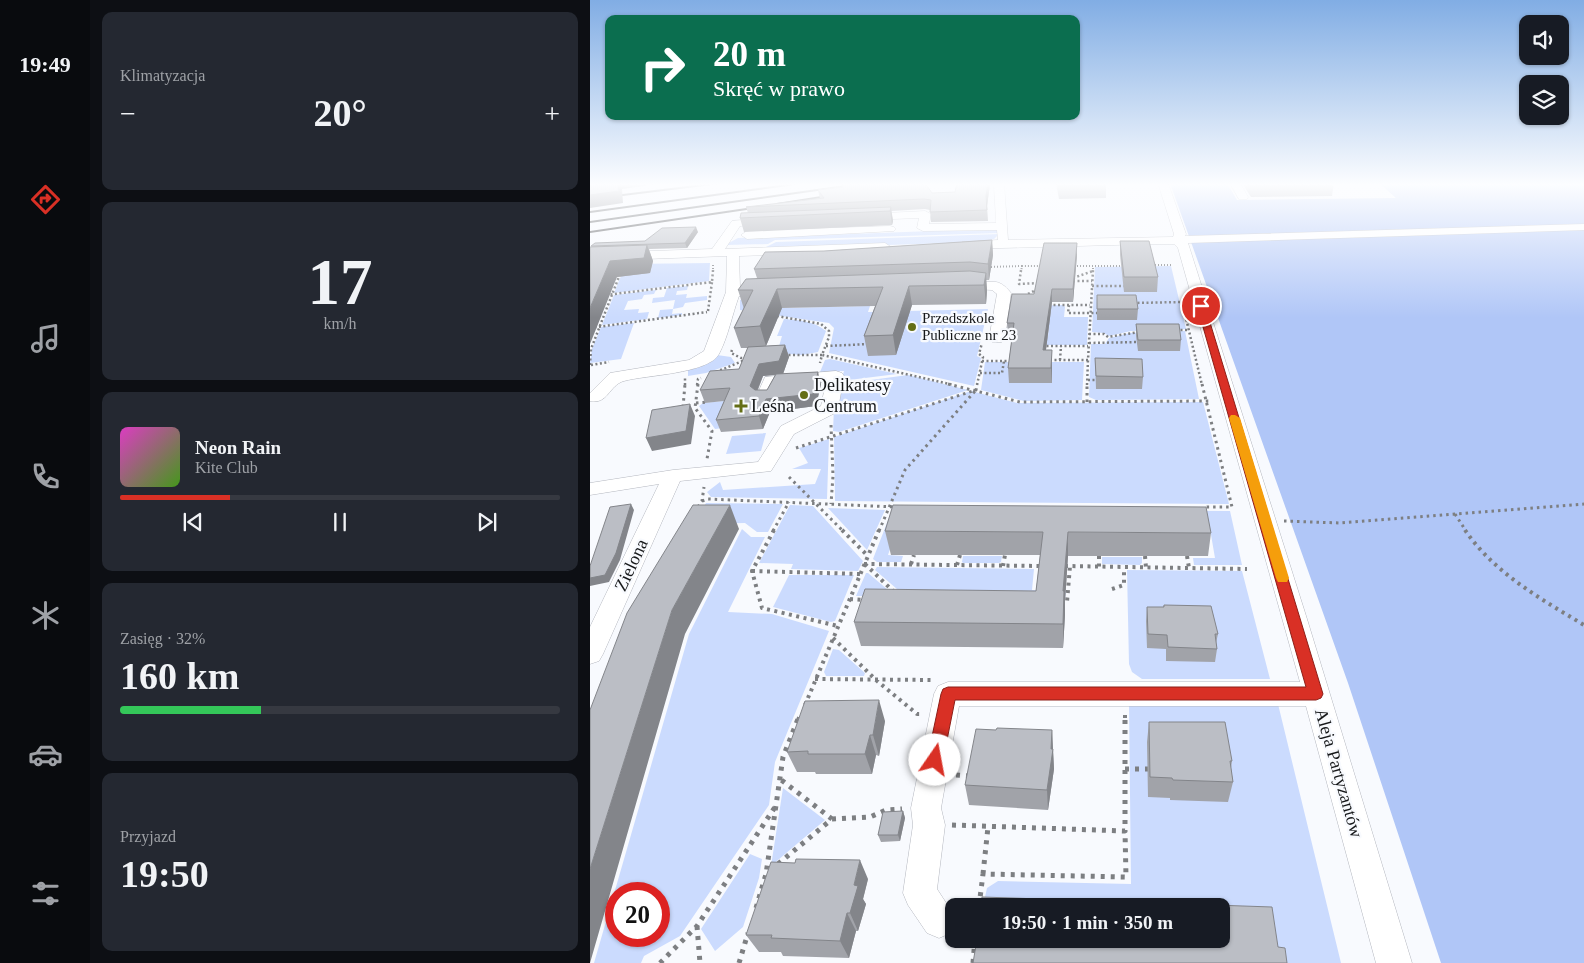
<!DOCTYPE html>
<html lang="pl">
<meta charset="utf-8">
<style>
:root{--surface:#171b24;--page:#242831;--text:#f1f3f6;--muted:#9ea1a6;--line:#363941;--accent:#d93025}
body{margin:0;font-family:Georgia,serif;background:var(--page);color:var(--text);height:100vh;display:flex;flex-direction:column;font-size:19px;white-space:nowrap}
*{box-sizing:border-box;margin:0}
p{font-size:16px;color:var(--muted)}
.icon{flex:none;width:28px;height:28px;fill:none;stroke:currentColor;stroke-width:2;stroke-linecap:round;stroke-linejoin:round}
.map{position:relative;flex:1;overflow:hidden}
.side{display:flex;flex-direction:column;gap:12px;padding:12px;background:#0d0f14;width:500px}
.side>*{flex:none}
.guide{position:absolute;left:15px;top:15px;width:475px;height:105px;border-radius:10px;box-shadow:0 1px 4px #0004;background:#0b6e4f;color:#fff;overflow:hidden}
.controls{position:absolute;left:929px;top:15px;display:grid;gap:10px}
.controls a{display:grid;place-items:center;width:50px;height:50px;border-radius:10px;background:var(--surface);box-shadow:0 1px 4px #0004;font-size:25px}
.speed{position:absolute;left:15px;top:882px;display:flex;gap:10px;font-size:25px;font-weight:700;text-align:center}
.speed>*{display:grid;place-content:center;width:65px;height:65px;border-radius:50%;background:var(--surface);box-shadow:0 1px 4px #0004;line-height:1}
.speed .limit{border:8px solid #d22;background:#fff;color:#111}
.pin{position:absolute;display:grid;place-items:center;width:42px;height:42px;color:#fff;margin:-21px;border:2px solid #fff;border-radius:50%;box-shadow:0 1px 5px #0007}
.me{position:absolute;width:55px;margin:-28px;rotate:12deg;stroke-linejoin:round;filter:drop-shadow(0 0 4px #0008)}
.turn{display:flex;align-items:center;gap:18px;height:105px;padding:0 25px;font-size:22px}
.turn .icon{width:65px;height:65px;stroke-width:2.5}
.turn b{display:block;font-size:35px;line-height:42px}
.big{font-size:38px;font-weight:700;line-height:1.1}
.side .tile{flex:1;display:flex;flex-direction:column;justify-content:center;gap:8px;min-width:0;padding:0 18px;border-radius:10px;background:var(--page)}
.side .dial{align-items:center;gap:0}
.dial b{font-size:65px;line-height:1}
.song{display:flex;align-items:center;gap:15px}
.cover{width:60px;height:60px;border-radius:8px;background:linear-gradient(135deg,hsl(310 70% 55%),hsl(100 70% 35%))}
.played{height:5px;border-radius:2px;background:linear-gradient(90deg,var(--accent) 25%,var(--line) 25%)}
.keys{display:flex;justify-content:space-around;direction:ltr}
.heat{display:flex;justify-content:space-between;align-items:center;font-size:28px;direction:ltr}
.charge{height:8px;border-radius:4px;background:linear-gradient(90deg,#34c759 32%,var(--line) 0)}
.trip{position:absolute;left:355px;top:898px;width:285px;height:50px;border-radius:10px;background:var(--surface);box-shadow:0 1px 4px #0004;font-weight:700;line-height:50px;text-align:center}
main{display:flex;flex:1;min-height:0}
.dock{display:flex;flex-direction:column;width:90px;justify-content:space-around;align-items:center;background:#090b0e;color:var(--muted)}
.dock .icon{width:35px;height:35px}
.dock .active{color:var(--accent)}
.dock b{font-size:22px;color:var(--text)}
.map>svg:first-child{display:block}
.green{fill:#cbdbfe;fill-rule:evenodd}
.forest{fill:#b0c6f7}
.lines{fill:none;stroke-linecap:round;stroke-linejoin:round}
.minor-casing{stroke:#b4b7bf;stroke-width:1}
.path-far4{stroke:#7d7f82;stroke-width:2;stroke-dasharray:1 2;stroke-linecap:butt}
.path-far3{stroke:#7d7f82;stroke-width:2.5;stroke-dasharray:2 2.5;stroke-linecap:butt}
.path-far2{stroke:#7d7f82;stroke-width:3;stroke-dasharray:2.5 4;stroke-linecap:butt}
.path-far1{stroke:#7d7f82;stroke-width:4;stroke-dasharray:3 4.5;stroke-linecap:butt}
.path{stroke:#7d7f82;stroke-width:5;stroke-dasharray:4 6;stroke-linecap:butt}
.minor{fill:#fff;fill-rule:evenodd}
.rail{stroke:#404245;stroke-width:2}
.wall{fill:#a1a3a9;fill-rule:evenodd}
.shaded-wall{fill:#83858a}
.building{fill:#bbbec5;stroke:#83858a}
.route{fill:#d93025;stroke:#8d1f18}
.slow{fill:#f59e0b}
.poi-dot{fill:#646e16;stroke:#f8fafe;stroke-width:2}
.labels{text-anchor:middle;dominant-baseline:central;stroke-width:4.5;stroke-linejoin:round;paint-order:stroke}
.far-poi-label{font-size:15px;fill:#16181a;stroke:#f8fafe;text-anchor:start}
.poi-label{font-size:18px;fill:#16181a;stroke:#f8fafe;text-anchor:start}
.street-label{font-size:18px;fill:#16181a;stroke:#f8fafe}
</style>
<main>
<nav class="dock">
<b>19:49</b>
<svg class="icon active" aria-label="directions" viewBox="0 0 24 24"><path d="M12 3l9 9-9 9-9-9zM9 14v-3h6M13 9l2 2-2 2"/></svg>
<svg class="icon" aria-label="music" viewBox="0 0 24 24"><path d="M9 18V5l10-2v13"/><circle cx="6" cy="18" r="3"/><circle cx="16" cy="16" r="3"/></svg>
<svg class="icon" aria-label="phone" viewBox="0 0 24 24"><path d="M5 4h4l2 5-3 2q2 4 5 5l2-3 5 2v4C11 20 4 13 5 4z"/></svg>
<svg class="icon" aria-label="climate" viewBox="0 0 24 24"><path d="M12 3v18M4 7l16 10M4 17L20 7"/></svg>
<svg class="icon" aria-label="car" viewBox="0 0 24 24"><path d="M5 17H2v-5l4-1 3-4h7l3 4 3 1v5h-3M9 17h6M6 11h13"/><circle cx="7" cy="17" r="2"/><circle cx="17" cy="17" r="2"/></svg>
<svg class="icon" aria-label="filters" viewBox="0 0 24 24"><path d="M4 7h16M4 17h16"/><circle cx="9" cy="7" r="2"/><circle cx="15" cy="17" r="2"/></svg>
</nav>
<section class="side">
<div class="tile"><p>Klimatyzacja</p>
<div class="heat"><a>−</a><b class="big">20°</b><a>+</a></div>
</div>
<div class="tile dial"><b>17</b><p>km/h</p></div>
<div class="tile">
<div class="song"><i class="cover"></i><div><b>Neon Rain</b><p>Kite Club</p></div></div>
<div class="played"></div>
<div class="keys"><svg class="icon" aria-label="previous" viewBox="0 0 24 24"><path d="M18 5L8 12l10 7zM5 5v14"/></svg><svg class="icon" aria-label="pause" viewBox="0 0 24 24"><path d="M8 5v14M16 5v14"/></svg><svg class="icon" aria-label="next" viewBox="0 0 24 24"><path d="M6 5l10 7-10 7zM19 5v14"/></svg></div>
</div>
<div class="tile"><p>Zasięg · 32%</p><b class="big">160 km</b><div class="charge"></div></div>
<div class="tile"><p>Przyjazd</p><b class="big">19:50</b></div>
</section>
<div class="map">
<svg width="994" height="963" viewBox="0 0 994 963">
<rect width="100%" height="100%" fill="#f8fafe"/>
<path class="green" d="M397,229L406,230L409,233L185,240L178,244L135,245L148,238Z
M409,234L404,239L392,242L172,249L186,242Z
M120,263L119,281L24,293L36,264Z
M581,266L596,329L541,331L519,336L514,333L502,332L505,267Z
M98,286L97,290L87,291L86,295L97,294L96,298L117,296V300L95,303L93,307L83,309L82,314L92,313V315L68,318L70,310L83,309L85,300L62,303L63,298L74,297L77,288Z
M66,290L64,294L54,295L52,299L38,301L34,310L49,309L48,313L59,312L57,319L12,325L24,295Z
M157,297L154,309L280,306L278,312L398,309L387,356L391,358L384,386L239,353L244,328L239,323L150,310V300Z
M473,305L475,307L474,317H498L497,345H453L454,338L458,337L459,322L438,306Z
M194,319C209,320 224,321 236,331L228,352L212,355L187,353L192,336H187Z
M44,323L31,359L0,363L2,349L11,327Z
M595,331L609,399L506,400L499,397L501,344H515L519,338L540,333Z
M127,355L141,357L145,363L116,373L98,376V368Z
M240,359L307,374L251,381L254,371L230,372L235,360Z
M395,362H494L492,400L434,401L391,390Z
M318,375L378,390L249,432L243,431L244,408L251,384Z
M381,391L427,403L613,402L639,504L245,501L244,437Z
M144,400L133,428L125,429L109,406L113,403Z
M176,433L171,451L136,454L142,436Z
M239,439L237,499L121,497L117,492L130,482L133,490L225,484L231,469H202L218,463L209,448Z
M116,503L193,504L178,532H167L155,523L110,524L105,520Z
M200,505L223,506L273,561L268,571L201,569L203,564L169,563Z
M238,508L295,510L277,550Z
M313,510L640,511L652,565H604L603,558H625L620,529L307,528L298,555L313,556L311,562H287L283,559L300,515Z
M152,529L161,537H175L138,612L182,614L239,631L185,762L179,805L90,936L54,956L51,963H4L99,634ZM26,894H69V936H26Z
M373,556H412L411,562L409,563H373L372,562Z
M512,557H552V563L550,565L512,564Z
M287,567L444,569L442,590L476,591L475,599L315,596L285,570Z
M537,570L652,571L680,679H552L542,672L539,664Z
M276,573H278L304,595L303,597L266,596Z
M199,575H264L245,621L241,622L183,607Z
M243,649L249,650L275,673L274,676H236L234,672Z
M539,702L688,704L751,963H678L631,906H393L397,888L408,881L541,884Z
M193,788L235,820L181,866Z
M160,854L172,859L169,878L153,927L125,951L111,929Z"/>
<path class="forest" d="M580,183H637L647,200L806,198L789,183H994V963H851L758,683Z"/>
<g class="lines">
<defs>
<path id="minor" d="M404,183H414L418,240L583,237L584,234L568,183H578L596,234L595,236L994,224V230L598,243L717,619L822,963H786L716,706H369L351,808L355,825L347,889L364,915V927L361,933L349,938L337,933L318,905L313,893L323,825L321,808L344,694L348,686L358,682H710L588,248L584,244H560L376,249L370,245L372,242L408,240L407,230L333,231L327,228L329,218L277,220L271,217L277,214L335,211L341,214L339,224L406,223Z
M640,183H650L658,197L657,199H649Z
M178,218L182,219L184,221L182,223L150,226L135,249L295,243L301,247L295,251L149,256L150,288L175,287L182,291L175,295L149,296C142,315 138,337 129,354C118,374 55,375 34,381C19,385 18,405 0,401V393L20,373L99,360L114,351L136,292L137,256L0,261V253L122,249L142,221Z
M300,226L304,227L306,229L304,231L157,239L151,235L157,231Z
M369,281L406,282C412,283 417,288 421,293L415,339L412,342H402L399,339L407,294L402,290L364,288L362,285Z
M246,371L252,373L254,376L248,409L245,413L204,434L181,471L90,481L13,654L9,661L0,664V627L69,484L0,495V483L83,470L168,462L191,426L231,406L236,382L188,385L181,401L175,402L169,401L166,397L175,377Z"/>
</defs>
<use href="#minor" class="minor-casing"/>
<path class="path-far4" d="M562,265H582
M484,266H533
M398,267L432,266
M123,272V265
M431,272L432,266H453
M503,272V266"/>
<path class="path-far3" d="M431,270L429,284L450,283
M483,278L503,271
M483,281H502
M502,286H536
M16,295L122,282L123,270
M434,296L448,289
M592,302L612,385
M543,303L592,302
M459,305H500
M479,305L478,313H510
M118,311L122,282
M187,316L231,324L239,331V337L232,355L364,385
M0,328L117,312
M586,330H598
M499,334H514L518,337L549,332
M499,343L550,342
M236,346L280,344
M452,346H498
M142,350L141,353L151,358H158
M194,355H232L230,363
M460,360H498L503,270
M470,360L471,346
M392,361H422
M0,365L1,349L30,274
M1,365L19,362
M126,372L155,360
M390,373H412L414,361
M498,380H509
M95,385V378
M107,385L108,379L111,378
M387,385L393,357L389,354L392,343
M497,385L498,360"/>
<path class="path-far2" d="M108,384L105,408L122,431L117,459
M358,384L430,402L621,401
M612,384L642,507H613
M497,402V384
M106,403L119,402
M93,407L95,384
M241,425L243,476L241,504
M206,448L386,390L387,384
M199,477L253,531
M112,501L118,499L306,507
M108,507L112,501L114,487
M865,514L876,531
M694,521L750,523L994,504
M183,531L199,502
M289,531L315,470L386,390"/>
<path class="path-far1" d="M184,530L162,571L172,608L248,626
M252,530L278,556
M875,530C904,573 951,599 994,625
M509,556V567
M555,556L556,568
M597,556L599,568
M274,564L452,566
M275,564L303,591
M321,564L324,555
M367,565L370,555
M413,566L415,555
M475,566L657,569
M162,571L270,574
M522,589L534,585V568
M260,599L276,600
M471,602H477L480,566
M243,638L286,680L327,714H330
M225,679L342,680
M215,705L289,530
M535,715V720
M208,720L210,715"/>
<path class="path" d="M535,769H562
M366,775L380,776
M242,819L280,817L296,810L312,809
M362,825L535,831V719
M188,864L242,819L190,779
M393,874L398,827
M389,906L393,874L536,877L535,831
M166,908L176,874L193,757L208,719
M107,926L110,963
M70,963L107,926L185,807
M149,963L158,933
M383,963L385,939"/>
<use href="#minor" class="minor"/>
<path class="rail" d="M0,199L130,183
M187,204L244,195
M0,212L212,183
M0,222L277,183
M0,232L170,207"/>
</g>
<path class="wall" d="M260,183L342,193L365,192L400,184L397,206L398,221L341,222L340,210L335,209L301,211L303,221L302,225L154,232L150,218L158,213L156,207L230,199L228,190L253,187L252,185L260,184Z
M466,183H516V198L469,199Z
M652,183H744L742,196L661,197Z
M108,232L97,248L59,249L63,261L60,273L27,277L1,246L55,241Z
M402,240L403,255L399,280H396L397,291L396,304L322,305L306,355L278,356L274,336L285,306L192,308L176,346L195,345L199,357L193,374H187L231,384L226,406L180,412L173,429L131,432L126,420L134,401L115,403L110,390L149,369L158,348H151L144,328L154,309L148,290L167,278L164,269L234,251ZM185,375L177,390H168L173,376Z
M530,241L568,277L567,292H534L530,255Z
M487,255L483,302H462L456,350L462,365V383H419L418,368L422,337H418L417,323L444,294Z
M507,295L548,309L547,320H507Z
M546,324L591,340L590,351H548L546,336Z
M505,358L553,377L552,389H506Z
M295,531L621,533L618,556H478L475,601V615L473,648L271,646L264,622L446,591L450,555H301Z
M574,605L628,634L626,643L627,649L625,662L576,661V649L557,648L556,621L557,607H573Z
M295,721L289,756L286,755L282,774H226L225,772H207L197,752Z
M559,722L642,761L641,768L643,782L638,802L580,800V798L558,797L557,742Z
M406,730H462L464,769L458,810L379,805L375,785Z
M313,811L315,818L310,841L291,842L288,835Z
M278,879L273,899L276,904L268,931H266L259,958L193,956L191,952H169L156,935Z"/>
<path class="shaded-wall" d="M28,183H67V184L32,189L33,203L0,208V195Z
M398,183H400V184L397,206L396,196Z
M301,207L303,221L302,225L300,211Z
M106,227L108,232L97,248L95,243Z
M402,240L403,255L399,280L398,264Z
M487,243V255L483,302V289Z
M57,245L63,261L60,273L27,277L0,344V308L20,261Z
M396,273L397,291L396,304L394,285Z
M319,286L322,305L306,355L303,335Z
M187,289L192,308L176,346L170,326Z
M462,289V302L454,365L453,350Z
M195,345L199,357L193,374L173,376L164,398L160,386L169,364Z
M462,350V383L461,368Z
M228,372L231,384L226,406L180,412L173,429L169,416L176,399Z
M100,404L105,416L101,444L62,451L56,438Z
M41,504L44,510L30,560L19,582L0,586V578Z
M140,505L149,529L95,634L0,963V869L82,610Z
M478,532V556L475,601V615L473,648V591Z
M289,700L295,721L289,756L283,735Z
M462,730L464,769L458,810L457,790Z
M280,735L286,755L282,774L275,754Z
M313,811L315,818L310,841L308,835Z
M270,860L278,879L273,899L276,904L268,931L260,913L264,885Z
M257,913L266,931L259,958L250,941Z"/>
<path class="building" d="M0,183H28L29,191L0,195Z
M260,183H335L342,193L365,192L367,183H398L396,196L397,210L340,212L341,200L334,199L156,207L234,198L228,190L253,187L252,185L261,184Z
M469,183H516V184L469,186Z
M662,183H737L663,184Z
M301,207L300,211L150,218L151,213Z
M106,227L95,243L1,246L5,243L55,241L72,228Z
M402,240L398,264L380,262L164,269L175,252L234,251Z
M530,241H559L568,277H534Z
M454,243H487L483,289H462L453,350H462L461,368H418L424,323H417L422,294H444Z
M57,245L54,258L20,261L0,308V247Z
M380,271L396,273L394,285L319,286L303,335L274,336L293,287L187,289L170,326L144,328L163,290H148L156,279Z
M507,295H546L548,309H507Z
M546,324H589L591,340H548Z
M195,345L189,361L169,364L160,386L165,390H177L186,374L228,372L223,394L176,399L169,416L126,420L140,388L110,390L120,371L149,369L158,347Z
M505,358L552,359L553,377L506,376Z
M100,404L96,431L56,438L62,410Z
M41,504L26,553L15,575L0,578V566L20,507Z
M103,505H140L82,610L0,869V710L37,613Z
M303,505L616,507L621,533L478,532L473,591H474L473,624L264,622L275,589L446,591L453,532L295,531Z
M574,605L621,606L628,634H625L627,649L578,647L577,635L558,634L557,607H574Z
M289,700L283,735H280L275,754H218V751L197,752L215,701Z
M559,722H635L642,761H640L643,782L583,780L582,778L560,777Z
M407,728L462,730L461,749H463L457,790L375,785L386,729L406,730Z
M313,811L308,835H288L293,812Z
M206,859L270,860L264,885L268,886L260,913H257L250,941L181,938L182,935H156L181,862L205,863Z
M392,897L682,907L688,947L695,948L697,963H383L387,939H631V906H391Z"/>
<linearGradient id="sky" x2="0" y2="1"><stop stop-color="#81ade4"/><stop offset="0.58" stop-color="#fcfdff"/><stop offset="1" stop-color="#fcfdff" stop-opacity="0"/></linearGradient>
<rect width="994" height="318" fill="url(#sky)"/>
<path class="route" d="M608,304L615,306L733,694L731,698L726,700H365L353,760L351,766L345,768L339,766L337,760L351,694L353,689L358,687H716L607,306Z"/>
<path class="slow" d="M641,415H645L650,418L699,578L697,582H688L686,578L639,418Z"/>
<g class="poi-dot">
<circle cx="322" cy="327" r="5"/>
<circle cx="214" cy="395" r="5"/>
<path d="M148.5 398.5h5v5h5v5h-5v5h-5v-5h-5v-5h5z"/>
</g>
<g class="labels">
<g class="far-poi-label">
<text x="332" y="318">Przedszkole<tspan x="332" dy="17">Publiczne nr 23</tspan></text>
</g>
<g class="poi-label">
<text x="224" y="385">Delikatesy<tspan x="224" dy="21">Centrum</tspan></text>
<text x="161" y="406">Leśna</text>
</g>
<g class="street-label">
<text transform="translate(41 565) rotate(-65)">Zielona</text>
<text transform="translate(749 773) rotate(74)">Aleja Partyzantów</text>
</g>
</g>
</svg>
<div class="controls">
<a><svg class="icon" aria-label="sound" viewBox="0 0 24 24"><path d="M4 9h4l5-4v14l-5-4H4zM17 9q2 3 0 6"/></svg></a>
<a><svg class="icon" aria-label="layers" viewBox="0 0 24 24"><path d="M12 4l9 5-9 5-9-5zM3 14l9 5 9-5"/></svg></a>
</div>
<div class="speed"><div class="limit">20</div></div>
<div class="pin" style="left:611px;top:306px;background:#d93025"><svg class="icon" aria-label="arrive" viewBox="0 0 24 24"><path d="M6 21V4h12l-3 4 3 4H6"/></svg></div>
<svg class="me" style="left:345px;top:760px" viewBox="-20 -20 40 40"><circle r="19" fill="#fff"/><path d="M0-13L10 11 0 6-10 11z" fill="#d93025"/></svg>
<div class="trip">19:50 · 1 min · 350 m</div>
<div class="guide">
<div class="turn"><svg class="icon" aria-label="right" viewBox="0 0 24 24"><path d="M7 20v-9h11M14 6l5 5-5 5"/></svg><div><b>20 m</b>Skręć w prawo</div></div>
</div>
</div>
</main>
